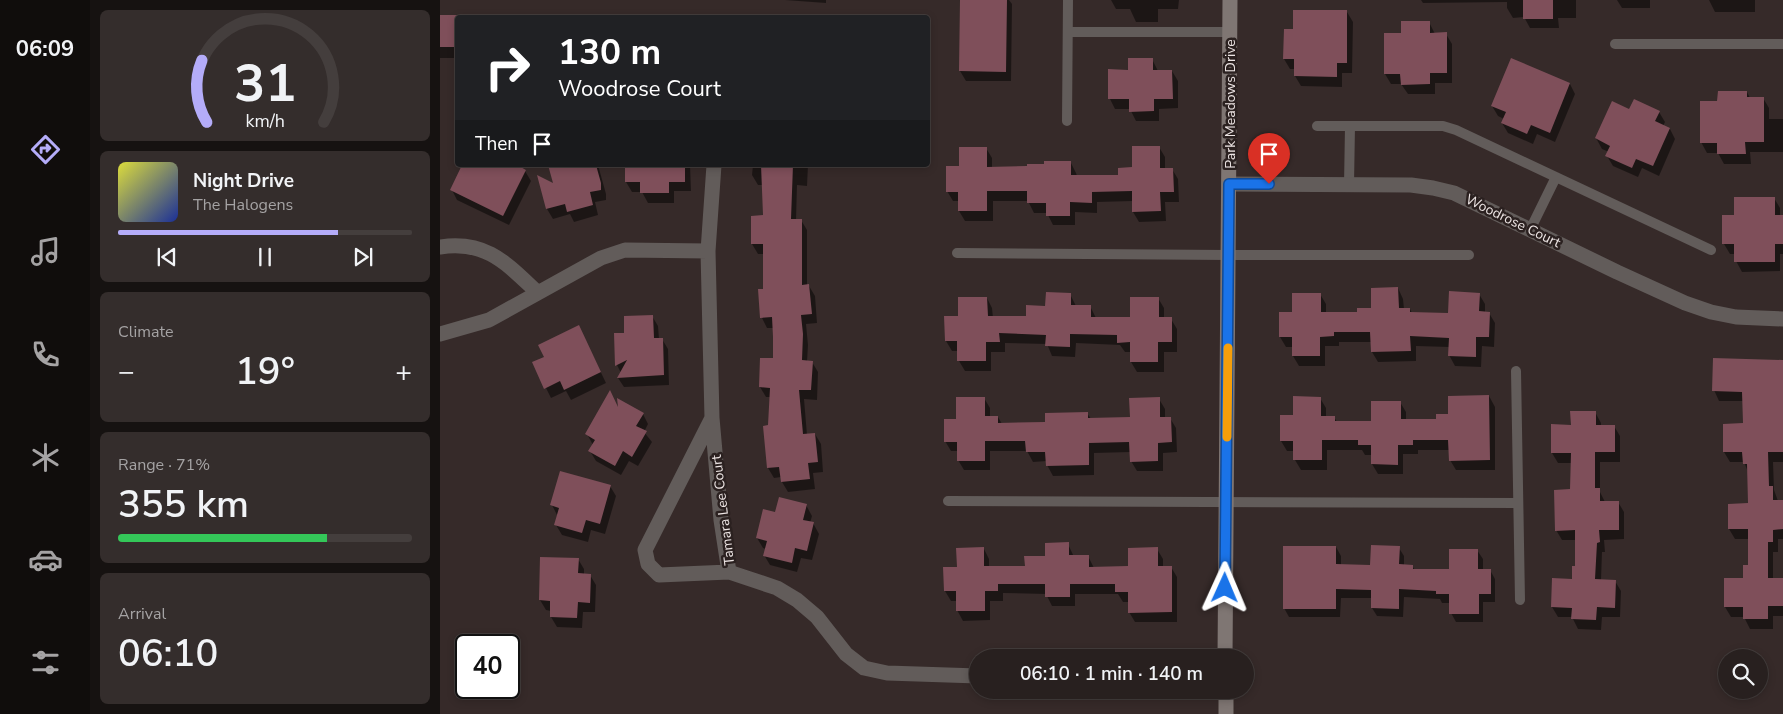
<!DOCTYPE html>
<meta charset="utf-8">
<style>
:root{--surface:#28201f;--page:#342d2c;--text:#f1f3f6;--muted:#a5a3a4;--line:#443e3d;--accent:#b4acf9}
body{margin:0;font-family:"Nunito Sans",sans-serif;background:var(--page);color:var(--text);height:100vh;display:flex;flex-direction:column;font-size:19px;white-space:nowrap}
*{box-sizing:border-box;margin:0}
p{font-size:16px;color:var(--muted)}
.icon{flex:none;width:28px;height:28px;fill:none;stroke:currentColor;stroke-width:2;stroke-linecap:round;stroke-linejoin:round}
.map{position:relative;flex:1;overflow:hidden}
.drawer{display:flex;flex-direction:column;gap:10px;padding:10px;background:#161211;width:350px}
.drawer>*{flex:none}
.banner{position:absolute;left:15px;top:15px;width:475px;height:152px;border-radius:5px;box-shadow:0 2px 8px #0003,0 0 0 1px var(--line);background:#202124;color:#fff;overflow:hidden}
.controls{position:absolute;left:1278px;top:649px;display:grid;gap:10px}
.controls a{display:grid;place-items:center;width:50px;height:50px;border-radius:50%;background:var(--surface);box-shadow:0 2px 8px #0003,0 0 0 1px var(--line);font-size:25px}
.speed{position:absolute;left:15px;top:634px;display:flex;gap:10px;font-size:25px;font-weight:700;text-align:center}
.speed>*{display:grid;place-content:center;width:65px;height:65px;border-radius:50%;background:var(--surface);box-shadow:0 2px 8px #0003,0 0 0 1px var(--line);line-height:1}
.speed .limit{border:2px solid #111;border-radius:8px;background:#fff;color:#111}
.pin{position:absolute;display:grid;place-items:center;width:42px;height:42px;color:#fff;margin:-51px -21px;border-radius:50% 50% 50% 0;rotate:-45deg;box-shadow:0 0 5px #0007}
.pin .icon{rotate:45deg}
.me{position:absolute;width:55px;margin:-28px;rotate:1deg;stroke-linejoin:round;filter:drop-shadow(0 0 4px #0008)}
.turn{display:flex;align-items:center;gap:18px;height:105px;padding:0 20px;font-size:22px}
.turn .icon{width:65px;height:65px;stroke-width:2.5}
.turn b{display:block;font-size:35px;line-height:42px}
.then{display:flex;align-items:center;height:48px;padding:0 20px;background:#0003;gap:10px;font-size:19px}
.big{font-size:38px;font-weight:600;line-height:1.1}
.drawer .card{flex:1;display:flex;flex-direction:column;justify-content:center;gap:8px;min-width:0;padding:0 18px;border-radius:8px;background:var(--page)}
.drawer .dial{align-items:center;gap:0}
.dial svg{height:130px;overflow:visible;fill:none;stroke:var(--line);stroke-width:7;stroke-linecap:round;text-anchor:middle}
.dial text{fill:var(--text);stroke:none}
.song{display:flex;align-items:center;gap:15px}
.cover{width:60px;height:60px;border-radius:8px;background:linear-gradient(135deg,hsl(60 70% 55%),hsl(230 70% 35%))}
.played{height:5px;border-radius:2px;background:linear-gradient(90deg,var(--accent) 75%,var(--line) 75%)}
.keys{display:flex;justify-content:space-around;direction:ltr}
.heat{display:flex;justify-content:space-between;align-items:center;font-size:28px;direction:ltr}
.charge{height:8px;border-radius:4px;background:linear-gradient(90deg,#34c759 71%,var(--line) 0)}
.trip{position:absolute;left:529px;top:649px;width:285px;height:50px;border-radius:25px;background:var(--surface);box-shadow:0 2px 8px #0003,0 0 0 1px var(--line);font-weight:600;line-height:50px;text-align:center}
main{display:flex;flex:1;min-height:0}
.tabs{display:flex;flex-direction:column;width:90px;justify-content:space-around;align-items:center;background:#100d0c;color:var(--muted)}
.tabs .icon{width:35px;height:35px}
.tabs .current{color:var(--accent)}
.tabs b{font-size:22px;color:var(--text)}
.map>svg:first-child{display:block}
.shadow{fill:#0007}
.building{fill:#7f4f5a}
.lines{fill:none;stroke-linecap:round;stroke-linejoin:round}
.lane{stroke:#625c5a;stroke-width:10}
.street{stroke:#625c5a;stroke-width:15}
.secondary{stroke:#7f7673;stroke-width:15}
.route-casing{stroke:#114b97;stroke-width:12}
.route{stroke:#1a73e8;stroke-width:9}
.slow{stroke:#f59e0b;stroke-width:9}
.labels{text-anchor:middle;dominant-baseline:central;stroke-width:5;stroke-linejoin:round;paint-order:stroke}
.street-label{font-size:14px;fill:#ede5e4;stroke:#2b2120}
</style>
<main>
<nav class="tabs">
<b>06:09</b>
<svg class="icon current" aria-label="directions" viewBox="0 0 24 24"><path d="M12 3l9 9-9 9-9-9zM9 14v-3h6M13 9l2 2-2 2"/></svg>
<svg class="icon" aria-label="music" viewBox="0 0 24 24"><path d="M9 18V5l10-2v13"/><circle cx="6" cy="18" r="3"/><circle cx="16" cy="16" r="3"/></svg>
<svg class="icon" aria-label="phone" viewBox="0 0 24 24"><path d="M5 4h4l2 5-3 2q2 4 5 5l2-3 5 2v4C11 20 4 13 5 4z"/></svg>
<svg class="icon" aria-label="climate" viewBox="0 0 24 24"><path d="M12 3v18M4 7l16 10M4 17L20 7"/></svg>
<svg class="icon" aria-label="car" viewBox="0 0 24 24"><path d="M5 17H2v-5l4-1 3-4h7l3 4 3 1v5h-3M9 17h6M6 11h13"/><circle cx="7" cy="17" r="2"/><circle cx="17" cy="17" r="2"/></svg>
<svg class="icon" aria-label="filters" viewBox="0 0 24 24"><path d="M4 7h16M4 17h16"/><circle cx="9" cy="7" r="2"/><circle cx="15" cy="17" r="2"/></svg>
</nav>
<section class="drawer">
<div class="card dial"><svg viewBox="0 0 100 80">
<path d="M14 69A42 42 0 1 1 86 69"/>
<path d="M14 69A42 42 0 0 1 11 31" stroke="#b4acf9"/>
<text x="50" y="56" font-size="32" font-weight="700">31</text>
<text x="50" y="72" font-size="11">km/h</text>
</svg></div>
<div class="card">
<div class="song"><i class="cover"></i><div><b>Night Drive</b><p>The Halogens</p></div></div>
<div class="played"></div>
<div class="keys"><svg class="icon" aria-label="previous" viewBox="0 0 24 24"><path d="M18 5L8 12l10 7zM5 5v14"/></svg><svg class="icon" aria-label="pause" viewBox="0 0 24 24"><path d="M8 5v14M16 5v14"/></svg><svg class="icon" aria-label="next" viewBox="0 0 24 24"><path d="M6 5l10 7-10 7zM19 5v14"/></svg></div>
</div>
<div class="card"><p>Climate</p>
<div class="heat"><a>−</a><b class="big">19°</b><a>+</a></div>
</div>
<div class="card"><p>Range · 71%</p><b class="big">355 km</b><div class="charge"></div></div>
<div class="card"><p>Arrival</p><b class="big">06:10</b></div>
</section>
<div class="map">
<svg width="1343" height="714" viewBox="0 0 1343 714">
<rect width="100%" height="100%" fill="#362a29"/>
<path class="shadow" d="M345,0H386V3Z
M521,0H569L572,4L571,81H526L520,71Z
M671,0H739L738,9H718V22H696L690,9H676Z
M981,0H1136V18H1118L1119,28H1090L1084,17L1073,18L1067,8V2L983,3Z
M1177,0H1210V8H1182Z
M1269,0H1315V12H1275Z
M907,12L913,22L912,73H902V87L861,86L855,76V69H850L844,59L855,31Z
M39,16L40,18H18V58H0V17Z
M989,22L995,34H1006L1012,44V83H995V94H968L961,84H951L945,74L962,35Z
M712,59L718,71H732L738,81V108L719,109V121H696L690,109H675L670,99L690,71Z
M1130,84L1135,94L1115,142L1097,134L1093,144L1068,133L1062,123L1064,119L1058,116L1052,106Z
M1307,92L1310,98H1323L1329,108V119H1343V152H1310L1311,164H1284L1278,153H1267L1261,142L1279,102Z
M1190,110L1219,112L1225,122L1223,126L1230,129L1235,139L1219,176L1202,168L1198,177L1173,166L1167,156L1169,152L1162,149L1156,138Z
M719,147L725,157V169H732L738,179L739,202H725L726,221L699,222L693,212V201L657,202V213L635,212V225H613L607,213H594L588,201H553V221H525L519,211V201H513L507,191L520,167L546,148L552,158V168H588L631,163L636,173L637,176L679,177L693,169Z
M24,165H74L85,171L91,181L69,225L17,200L12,190Z
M110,165H158L166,194V200L155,202L158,215L134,222L130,214L113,219L107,209L115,185Z
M186,165H250L251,191H234V203H208L202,192H192L186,182Z
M313,165H368L367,186L357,185L356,220H361L367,230V286H369L375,296L377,323L366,324L368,345L367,362H372L378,372L377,400L364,399L367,435L375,434L381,444L383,472L373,473L375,489L348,492L342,482L341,477L334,478L328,468L331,397H326L320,387L334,359V328H327L322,318L319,290H324V254H318L312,244L324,216L323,185H318L312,175Z
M1334,198L1340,208V216H1343V254H1340V271L1302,272L1296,261V254H1290L1284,244L1295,216Z
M958,288L963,299L964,309H970L972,313L1009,315L1039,294L1045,304V313H1049L1055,323L1054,347L1042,346L1041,367L1015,366L1009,355V347L976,346V361L938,362L932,352V342H899V346H885V366H859L853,356V347H846L840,337L841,313H854L880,294L886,304V313L918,314L932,310Z
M630,294L636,306H650L656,318H691L718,298L724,308V319H731L737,329V352H724V372H697L691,362V352H685L680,345L636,343L635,357L612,356L607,344L565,343V352H551V371H525L519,361V351H512L506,341V317H519L547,298L552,308L553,318L587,317Z
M212,316L218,326L219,339H222L228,349L229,385L184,387L178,378L181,373L177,365L175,334H186Z
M139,327L166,383L131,400L126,391L111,398L106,388L105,357Z
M1343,361V462H1333L1334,490L1338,501H1343V539H1338V552H1333V579H1343V616H1333V629H1310L1304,617H1291L1285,607L1304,579L1309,566V539H1295L1289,529L1309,504L1308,472L1304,462H1290L1284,452V425L1304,424V401H1279L1274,390Z
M1049,396L1055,407V470H1016L1010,460V450H978V454H963V474H938L932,464V455H925L922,450H887V470H861L855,460V451H847L841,441L854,417L880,398L886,408V417H894L897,422H932L960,402L966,412V420H997Z
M544,398L550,408V417H558L562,424H607L647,413L651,419L691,418L719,399L725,409V418H730L736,428L737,452L723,453V471H697L691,461V452L654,453V475L613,476L607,465V461L593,462L587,451H550V470H524L518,460V451H511L505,441L517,420Z
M179,410L203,414L208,424L204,432L212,442L198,466L189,461L181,475L156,461L150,451L153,445L147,434Z
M1155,412L1161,423V426H1174L1180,436V462H1160V492L1165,502H1178L1184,512V539L1164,540L1165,552H1162L1161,580L1175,581L1181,591L1180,617H1162L1161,630L1138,629L1132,617H1118L1112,607L1133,580L1136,567V540H1122L1116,530L1131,490L1132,463H1118L1112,453V426H1132Z
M170,486L176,496L165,534L151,530L148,542L122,535L116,525L117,515L112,505Z
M366,505L372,516L370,523H373L379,534L372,560L361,558L357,572L330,565L324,555L326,549L323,548L317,538L336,514Z
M628,544L634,557L648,556L654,568H689L717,549L723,559V567H731L737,577V622H695L689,612V602H683L678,594H635V606H612L606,594L563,593V601H550V620L523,621L517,610V601H511L505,591L518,568L544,549L549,559V568L586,567Z
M896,547L901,556V565L931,566L959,548L964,556V566H972L975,570H1010L1037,550L1043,559V570H1050L1055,579V602H1043V622H1016L1011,613L1010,603H1002L1000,599L964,597L963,617L937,616L932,608V598H901L900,617H849L844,608Z
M102,558L138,559L144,569V575H150L156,585L155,612H143L142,628L117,627L111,617V611L106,610L100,600Z"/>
<path class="building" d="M520,0H567L566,72L519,71Z
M1083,0H1113V19H1083Z
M853,10H907V63H897V77L854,76V59H843L844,29H853Z
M0,15H18V47H0Z
M961,21H990V33L1007,32V73H990V84L961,85L960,74H944V33H961Z
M688,58H713V70H732L733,99H714V111L689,112V99H668V69L688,70Z
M1071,58L1130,83L1110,133L1091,125L1087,134L1061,123L1066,112L1051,106Z
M1278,91H1307V97H1324V142H1305L1306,154H1277V143H1260V101H1277Z
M1194,99L1220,111L1215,121L1230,128L1213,166L1196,159L1192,168L1165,156L1170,146L1155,138L1172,101L1189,109Z
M692,146H720V168H733L734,192H720L721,211L692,212V191L652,192V203L630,202V216H606V203H587V191H547V211H518V192H506V166H519V147H547V167L587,166V164H604V161H631V175H678V168L692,167Z
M22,165H77L86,170L63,216L10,190Z
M108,165H156L161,183V190L150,192L153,205L127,212L125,204L106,209L97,175L113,183Z
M185,165H245V182H229V193H200V182H185Z
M321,165H353L351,219H362V285L369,284L372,314L361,315L363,334L362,360L373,361L371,390H359L363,434L375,433L378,462L368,463L370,479L341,482L339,467L327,468L323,426L328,425L330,388L319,387L320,358H333V337L332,317L320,318L318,289H323V244H311V216L323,215Z
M1294,197H1335V215H1343V244H1335V262H1294V244H1282V215H1294Z
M958,287L959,308H970V312L1008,313L1009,291L1040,293L1039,311L1050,312L1049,337H1036V357L1008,356L1009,338L970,336L971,351L931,352L930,332H894V336L880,337V356H852V337H839V312H852V293H881V312H917V308H931V288Z
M606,292L631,293V305H651V317H690V297H719V317H732V342H718V362H690V342L677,343V335L630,334V347L605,346L606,335L559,333L560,342H546V361H517V341H505L504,316H518V297H547L548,316H586V305L605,306Z
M213,315L214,338H223L224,375L177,378L187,360L175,366L174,333H184V316Z
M139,325L161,372L124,390L120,381L104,389L92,362L104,357L98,345Z
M1273,358L1343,360V452H1328L1329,486H1333V500H1343V529L1333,530V542H1328V578H1343V606H1328V619H1303V607H1284V578H1303V565H1308V529H1288V504L1308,503L1307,464H1303L1302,452H1283V424L1303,423L1302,392L1272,391Z
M170,390L178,407L177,398L204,413L196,426L207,431L192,457L183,451L175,466L148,451L155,440L145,434Z
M1049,395L1050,460L1009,461L1008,440H973V445H958V465L931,464V445H918V440H882V460H853V441H840V415H853V396L881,397V416H895V421H931V401H961V419H996V414H1008V396Z
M516,397H545V416H558V423L605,422V413L648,412V418L690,417L689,398L720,397V417H731L732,442L718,443V461L690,462L689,442L649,443V465L606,466L605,452H586L585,441H545V461H517V442H504V419H516Z
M1130,411H1156V425H1175V452H1155V488H1160V501H1179V530H1159L1160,542L1157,543L1155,579L1176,580L1175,608L1157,607L1156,620L1131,619L1132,608L1111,607L1112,578L1132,579V566H1135V530L1115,531L1114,490L1130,489L1131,453H1111V424L1131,425Z
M120,471L171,485L160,524L146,520L142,533L114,525L119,508L110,505Z
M339,497L367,504L363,520L374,522L367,551L355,548L352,563L323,556L327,541L316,538L323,509L335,512Z
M629,542V555H649V567L688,566V548L718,547V566H732V612L688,613V592H675V584H630V597H605V584H558V591H545V611H516V591H504L503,567H517L516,548L544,547V566H585L584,556H605V543Z
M931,545L960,546L959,564L973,565V569H1009V549H1038V569H1051V594H1039V614H1009V594H996V591L959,589V609L931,608V590L896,589V609H843V546H896V564L930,565Z
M100,557L139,558L138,573L151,574L150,603L138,602L137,618L110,617V601L99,600Z"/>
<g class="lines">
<path class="lane" d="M628,32H790
M1175,44H1343
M627,121L628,0
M877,126H1003L1016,130L1271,250
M909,185L910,126
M1090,230L1116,177
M517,253L789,255H1029
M1076,371L1080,600
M508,501L1078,503"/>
<path class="street" d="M274,165L268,251L272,418L281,520L289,572
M789,184L971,185L993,188L1014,193L1177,272L1245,303L1271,312L1296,317L1343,319
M0,247C46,240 66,263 97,292
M0,334L49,320L161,258L185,250L268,251
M272,418L205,550L208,564L219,575L289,572L337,588L357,600L377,617L406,654L424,668L447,673L538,676"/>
<path class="secondary" d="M785,658L790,0
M786,690V714"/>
</g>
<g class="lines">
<defs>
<path id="route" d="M785,588L789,184H829"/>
</defs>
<use href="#route" class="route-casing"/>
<use href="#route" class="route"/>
<path class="slow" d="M787,437L788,348"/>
</g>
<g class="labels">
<g class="street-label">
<text transform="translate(790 104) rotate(-90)">Park Meadows Drive</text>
<text transform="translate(1073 221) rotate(26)">Woodrose Court</text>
<text transform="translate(283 510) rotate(-97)">Tamara Lee Court</text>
</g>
</g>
</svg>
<div class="controls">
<a><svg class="icon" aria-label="search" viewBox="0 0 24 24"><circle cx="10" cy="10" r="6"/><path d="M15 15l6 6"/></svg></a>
</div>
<div class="speed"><div class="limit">40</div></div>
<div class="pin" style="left:829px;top:184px;background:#d93025"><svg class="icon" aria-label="arrive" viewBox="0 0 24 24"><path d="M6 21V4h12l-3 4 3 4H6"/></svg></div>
<svg class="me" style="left:785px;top:588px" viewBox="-20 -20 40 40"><path d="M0-17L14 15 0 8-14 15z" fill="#1a73e8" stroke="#fff" stroke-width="4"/></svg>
<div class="trip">06:10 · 1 min · 140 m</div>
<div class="banner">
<div class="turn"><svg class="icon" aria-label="right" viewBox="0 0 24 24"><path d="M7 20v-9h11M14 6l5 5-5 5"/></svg><div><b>130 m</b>Woodrose Court</div></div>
<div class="then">Then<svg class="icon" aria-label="arrive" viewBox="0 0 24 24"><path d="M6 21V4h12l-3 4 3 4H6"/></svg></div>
</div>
</div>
</main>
